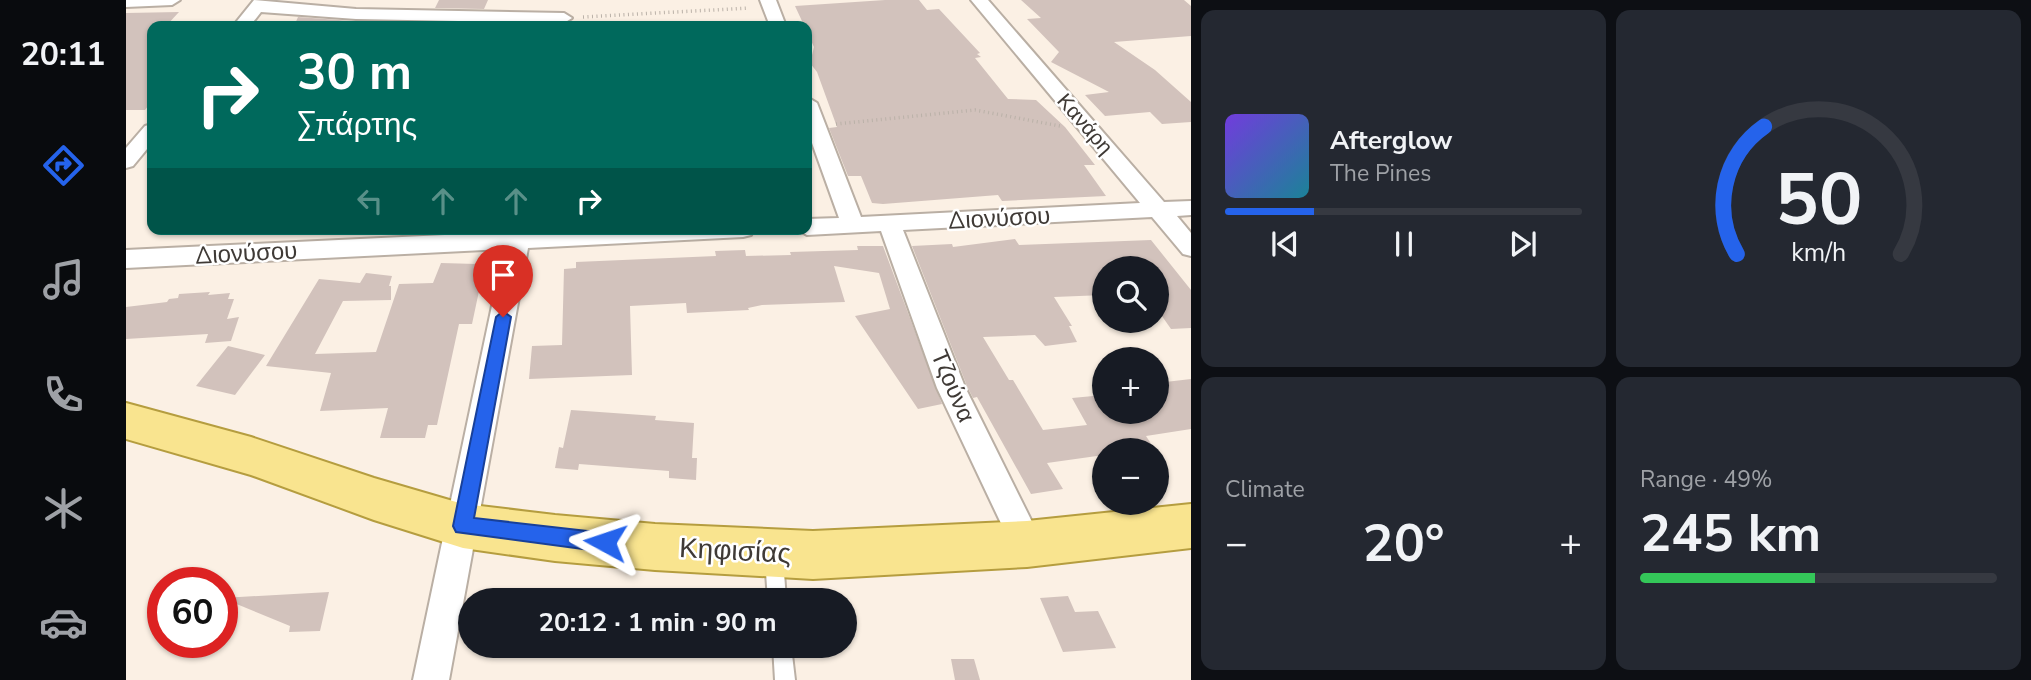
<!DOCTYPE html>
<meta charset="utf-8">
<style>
:root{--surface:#171b24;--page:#242831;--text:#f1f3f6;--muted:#9ea1a6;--line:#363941;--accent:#2563eb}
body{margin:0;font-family:"Nunito Sans",sans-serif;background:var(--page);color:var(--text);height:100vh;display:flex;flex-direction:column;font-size:26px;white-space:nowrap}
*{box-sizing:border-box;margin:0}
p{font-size:23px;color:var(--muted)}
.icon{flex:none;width:38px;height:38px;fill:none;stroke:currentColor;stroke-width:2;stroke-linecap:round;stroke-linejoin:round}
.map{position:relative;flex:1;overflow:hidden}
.drawer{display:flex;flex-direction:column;gap:10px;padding:10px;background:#0d0f14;width:840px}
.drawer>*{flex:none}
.hud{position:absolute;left:21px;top:21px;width:665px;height:214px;border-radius:14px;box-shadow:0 2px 5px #0004;background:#00695c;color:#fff;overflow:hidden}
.controls{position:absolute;left:966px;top:256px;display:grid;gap:14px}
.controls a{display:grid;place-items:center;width:77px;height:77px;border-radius:50%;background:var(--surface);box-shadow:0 2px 5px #0004;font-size:35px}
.speed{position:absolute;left:21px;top:567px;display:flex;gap:14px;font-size:35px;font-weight:700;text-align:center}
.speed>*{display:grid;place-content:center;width:91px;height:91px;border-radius:50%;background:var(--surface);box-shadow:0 2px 5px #0004;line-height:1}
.speed .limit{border:10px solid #d22;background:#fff;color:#111}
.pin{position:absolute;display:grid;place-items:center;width:60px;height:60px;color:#fff;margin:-72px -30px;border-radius:50% 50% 50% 0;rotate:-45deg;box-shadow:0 0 7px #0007}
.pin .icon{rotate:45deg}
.me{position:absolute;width:77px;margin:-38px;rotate:275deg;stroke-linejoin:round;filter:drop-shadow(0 0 5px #0008)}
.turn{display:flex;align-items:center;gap:24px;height:147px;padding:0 35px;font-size:32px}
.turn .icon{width:91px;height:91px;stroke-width:2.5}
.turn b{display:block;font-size:49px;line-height:60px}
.lanes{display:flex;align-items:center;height:66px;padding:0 35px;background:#0003;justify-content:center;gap:35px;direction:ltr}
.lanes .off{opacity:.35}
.big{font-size:52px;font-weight:700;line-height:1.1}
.drawer .tile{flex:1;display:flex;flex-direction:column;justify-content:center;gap:10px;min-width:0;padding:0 24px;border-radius:14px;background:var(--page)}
.drawer .dial{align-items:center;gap:0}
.dial svg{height:182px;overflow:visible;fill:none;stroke:var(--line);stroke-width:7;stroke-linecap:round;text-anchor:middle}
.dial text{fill:var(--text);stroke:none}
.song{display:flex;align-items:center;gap:21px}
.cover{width:84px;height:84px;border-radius:10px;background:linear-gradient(135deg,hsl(260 70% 55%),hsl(190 70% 35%))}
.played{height:7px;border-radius:4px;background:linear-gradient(90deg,var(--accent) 25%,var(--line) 25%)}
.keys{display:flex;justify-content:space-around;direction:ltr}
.heat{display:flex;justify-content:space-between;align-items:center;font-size:38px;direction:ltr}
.charge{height:10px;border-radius:5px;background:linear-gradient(90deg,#34c759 49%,var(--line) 0)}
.drawer .tiles{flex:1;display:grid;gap:10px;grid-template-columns:repeat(2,1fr)}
.trip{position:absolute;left:332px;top:588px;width:399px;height:70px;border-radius:35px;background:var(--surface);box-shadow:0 2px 5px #0004;font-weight:700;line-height:70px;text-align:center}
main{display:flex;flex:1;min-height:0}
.tabs{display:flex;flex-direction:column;width:126px;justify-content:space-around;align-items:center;background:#090b0e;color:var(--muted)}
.tabs .icon{width:49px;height:49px}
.tabs .current{color:var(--accent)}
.tabs b{font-size:32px;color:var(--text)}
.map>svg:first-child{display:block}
.building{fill:#d2c2bc}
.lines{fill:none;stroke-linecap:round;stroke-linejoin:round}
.lane-casing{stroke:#baafa4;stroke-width:4}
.street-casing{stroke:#baafa4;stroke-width:4}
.primary-casing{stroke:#b59d3f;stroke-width:4}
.path{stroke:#bab1a8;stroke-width:3.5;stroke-dasharray:1 3.5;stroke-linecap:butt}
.lane{fill:#fff;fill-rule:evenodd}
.street{fill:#fff;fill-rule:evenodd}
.primary{fill:#f9e48f;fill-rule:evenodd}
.route{fill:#2563eb;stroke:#184099;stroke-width:2}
.labels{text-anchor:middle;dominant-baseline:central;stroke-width:5;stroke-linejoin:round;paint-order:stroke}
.far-street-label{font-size:21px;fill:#3f3a36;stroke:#fff}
.street-label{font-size:24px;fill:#3f3a36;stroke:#fff}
.near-street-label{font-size:28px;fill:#3f3a36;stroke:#fff}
</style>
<main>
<nav class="tabs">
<b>20:11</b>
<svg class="icon current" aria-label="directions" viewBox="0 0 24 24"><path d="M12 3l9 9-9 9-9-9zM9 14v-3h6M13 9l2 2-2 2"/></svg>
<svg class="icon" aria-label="music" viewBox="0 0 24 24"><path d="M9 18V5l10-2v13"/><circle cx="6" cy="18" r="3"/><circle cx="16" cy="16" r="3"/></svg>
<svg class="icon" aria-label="phone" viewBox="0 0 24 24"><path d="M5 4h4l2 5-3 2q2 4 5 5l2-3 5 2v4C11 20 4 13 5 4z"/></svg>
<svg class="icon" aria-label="climate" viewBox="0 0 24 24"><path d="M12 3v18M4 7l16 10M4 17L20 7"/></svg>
<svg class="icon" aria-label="car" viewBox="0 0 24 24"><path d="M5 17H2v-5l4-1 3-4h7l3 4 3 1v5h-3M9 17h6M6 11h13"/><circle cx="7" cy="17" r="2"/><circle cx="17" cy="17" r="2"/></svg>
</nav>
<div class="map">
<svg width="1065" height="680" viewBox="0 0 1065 680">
<rect width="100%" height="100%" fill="#fbf0e4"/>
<path class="building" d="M313,0H362L358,9L309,8Z
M759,0H793L801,10L813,9L854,53L851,54L855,57L849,58L882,99L910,100L939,127L969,165H958L980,196L876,201L872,195L757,204L746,203L735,176H722L703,128L711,127L691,72L684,63L688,47L669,6Z
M895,0H1058L1065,6V36L988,42L1029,70L1065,102V122L1036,124L1024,112L979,116L959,95L983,92L925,62L933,52L901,19L915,18Z
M53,12L40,26H26V101L19,110H0V13Z
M172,17L226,21L225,26H168Z
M889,239L893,245L1025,240L1065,290V328L1045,329L1031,309V268H978V295L928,297L946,326H943L951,342L919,346L909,335L857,337L883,380H887L917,430L961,425L946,398L978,395V411H1031V383L1065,379V429L1020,436L1029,450H978V455L921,463L937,489L905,494L851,397L847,398L841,386L786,246L826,244L827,247Z
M731,246H757L816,404L792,409L729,316L764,309L753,273L708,266L719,302L636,305L622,308L623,310L561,313L560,303L504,306L506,375L403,379L406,346L436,345L438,269L450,268V262L590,256L589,251L619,250L620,256L665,255L664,252L732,250Z
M315,263L351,264L348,277H356L346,324H333L311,425H302L299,438H254L262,408L194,411L205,373L140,366L193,279L234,283L240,273L266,276L263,286H265V300L217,301L189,354L250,352L273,284L307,283Z
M84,292L82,295L104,293L102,299H108L101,319L113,317L105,341L79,343L82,334L0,339V307L41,302L43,299L52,298L53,294Z
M102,346L139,355L109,395L70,386Z
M445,410L530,416L529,420L568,423L566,458H571L570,480L543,478V471L453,464L452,470L429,468L433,447L437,448Z
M203,592L194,631L163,632L164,626L96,598Z
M942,596L949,612L972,611L990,648L937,652L914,598Z
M825,659H848L854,680H829Z"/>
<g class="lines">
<defs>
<path id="lane" d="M648,550L654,553L657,559L660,600H642L639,559L642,553Z
M647,646H665L669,680H649Z"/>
<path id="street" d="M0,0H54L46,5L0,7Z
M128,0L230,9L438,13L446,18L438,23L230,19L135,12L124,26H107Z
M634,0H650L660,26H644Z
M845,0H862L1038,202L1065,201V215L1051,216L1065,233V256L1057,254L1026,217L777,230L839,387L917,544L912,555L901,560L890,555L811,388L755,231L681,235L671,229H681V219L713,218L681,129V97L691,103L735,217L1014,203Z
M26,124V143L7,166L0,168V148L19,126Z
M382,229H628L625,235L617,237L402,248L323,680H287L378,249L0,268V250L382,232Z"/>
<path id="primary" d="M0,403L125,437L248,478L337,504L429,515L529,524L687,531L901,521L1065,504V548L901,567L687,579L529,570L429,561L337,548L248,520L125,475L0,439Z"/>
</defs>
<use href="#lane" class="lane-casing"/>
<use href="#street" class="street-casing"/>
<use href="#primary" class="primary-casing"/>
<path class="path" d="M457,17L623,8
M710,124L849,110L934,126"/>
<use href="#lane" class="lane"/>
<use href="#street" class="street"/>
<use href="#primary" class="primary"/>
</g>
<path class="route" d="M377,311L385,317L348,518L479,533L486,536L488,542L486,549L479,552L330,532L327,526L370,317Z"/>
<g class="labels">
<g class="far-street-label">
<text transform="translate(959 124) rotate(49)">Κανάρη</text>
</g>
<g class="street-label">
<text transform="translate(873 218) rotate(-3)">Διονύσου</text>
<text transform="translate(120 253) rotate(-3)">Διονύσου</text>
<text transform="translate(827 386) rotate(67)">Τζούνα</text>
</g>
<g class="near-street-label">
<text transform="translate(609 551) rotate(3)">Κηφισίας</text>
</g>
</g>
</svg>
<div class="controls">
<a><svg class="icon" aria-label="search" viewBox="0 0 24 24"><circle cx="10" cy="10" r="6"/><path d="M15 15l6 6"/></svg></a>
<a>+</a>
<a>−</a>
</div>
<div class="speed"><div class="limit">60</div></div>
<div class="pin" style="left:377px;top:317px;background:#d93025"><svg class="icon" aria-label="arrive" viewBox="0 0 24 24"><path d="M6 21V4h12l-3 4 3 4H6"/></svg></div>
<svg class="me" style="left:479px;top:542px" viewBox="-20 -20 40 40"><path d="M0-17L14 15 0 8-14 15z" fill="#2563eb" stroke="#fff" stroke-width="4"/></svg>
<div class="trip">20:12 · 1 min · 90 m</div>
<div class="hud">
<div class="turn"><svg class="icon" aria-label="right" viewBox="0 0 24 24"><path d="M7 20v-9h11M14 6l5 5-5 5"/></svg><div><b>30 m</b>Σπάρτης</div></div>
<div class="lanes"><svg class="icon off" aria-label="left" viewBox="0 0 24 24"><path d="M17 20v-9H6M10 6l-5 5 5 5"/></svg><svg class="icon off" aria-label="ahead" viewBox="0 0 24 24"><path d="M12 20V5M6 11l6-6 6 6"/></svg><svg class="icon off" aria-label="ahead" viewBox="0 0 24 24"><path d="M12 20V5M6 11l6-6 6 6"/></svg><svg class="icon" aria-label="right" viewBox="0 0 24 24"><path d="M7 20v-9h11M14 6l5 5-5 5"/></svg></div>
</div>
</div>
<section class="drawer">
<div class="tiles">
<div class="tile">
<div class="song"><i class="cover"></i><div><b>Afterglow</b><p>The Pines</p></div></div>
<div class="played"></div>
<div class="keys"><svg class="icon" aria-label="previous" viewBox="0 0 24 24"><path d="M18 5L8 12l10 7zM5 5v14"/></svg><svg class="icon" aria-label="pause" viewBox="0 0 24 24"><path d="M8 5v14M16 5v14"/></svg><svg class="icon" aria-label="next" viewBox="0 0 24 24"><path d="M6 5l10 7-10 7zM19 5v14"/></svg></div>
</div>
<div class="tile dial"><svg viewBox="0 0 100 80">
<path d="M14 69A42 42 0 1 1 86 69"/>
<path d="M14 69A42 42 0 0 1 26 13" stroke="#2563eb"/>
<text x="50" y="56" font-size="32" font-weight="700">50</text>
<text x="50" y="72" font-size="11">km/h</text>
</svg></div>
<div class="tile"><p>Climate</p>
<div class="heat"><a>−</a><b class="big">20°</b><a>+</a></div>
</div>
<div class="tile"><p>Range · 49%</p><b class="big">245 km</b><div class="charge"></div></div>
</div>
</section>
</main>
